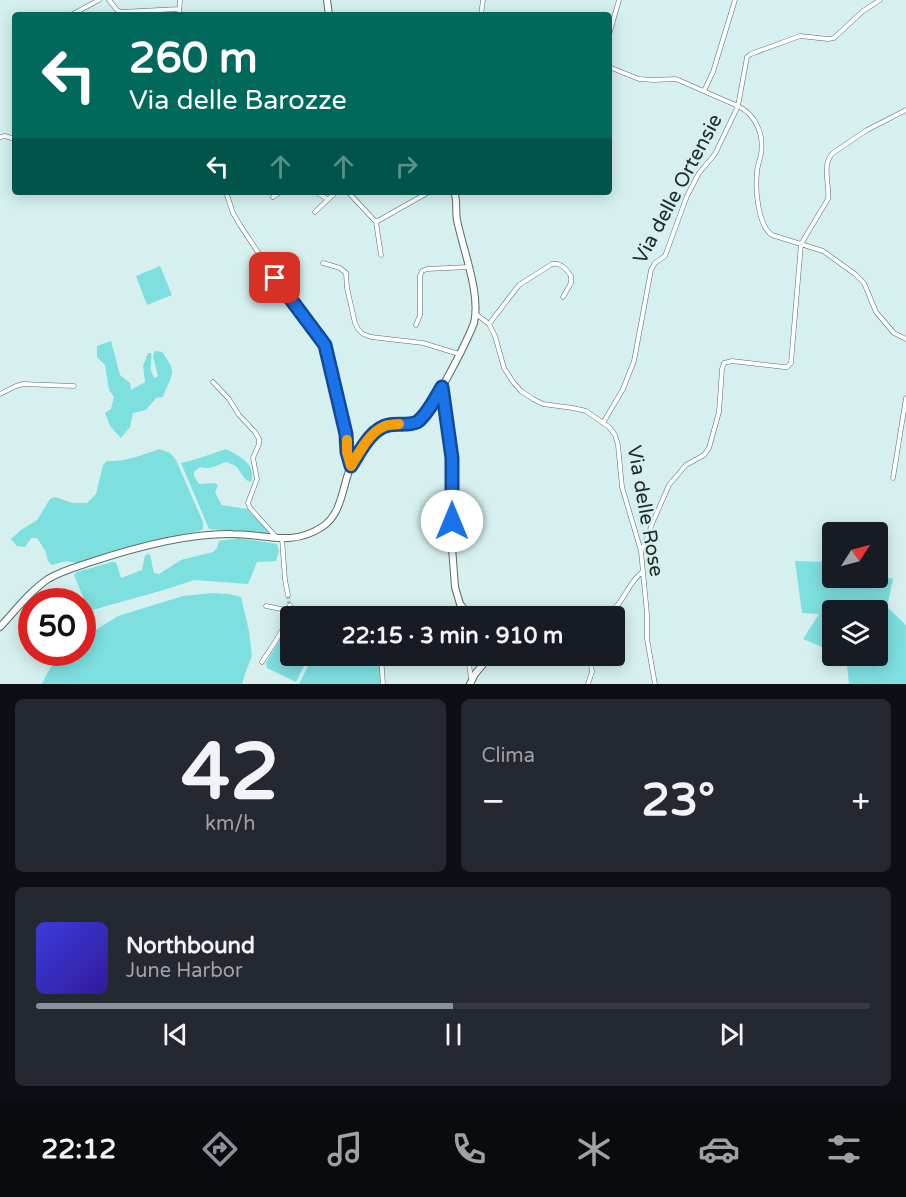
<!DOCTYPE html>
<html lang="it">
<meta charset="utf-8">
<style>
:root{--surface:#171b24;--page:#242831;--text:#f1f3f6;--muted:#9ea1a6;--line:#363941;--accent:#8c9099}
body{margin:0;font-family:"Varela Round",sans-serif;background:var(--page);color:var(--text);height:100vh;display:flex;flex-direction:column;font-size:22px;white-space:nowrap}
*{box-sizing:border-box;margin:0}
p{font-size:20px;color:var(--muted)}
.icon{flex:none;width:33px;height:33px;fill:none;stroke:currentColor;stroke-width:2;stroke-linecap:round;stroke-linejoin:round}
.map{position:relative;height:684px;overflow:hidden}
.panel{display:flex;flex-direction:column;gap:15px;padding:15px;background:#0d0f14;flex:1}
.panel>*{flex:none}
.guide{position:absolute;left:12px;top:12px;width:600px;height:183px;border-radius:6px;box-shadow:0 3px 15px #0003;background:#00695c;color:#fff;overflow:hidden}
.needle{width:39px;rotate:54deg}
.controls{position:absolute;left:822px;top:522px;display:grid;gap:12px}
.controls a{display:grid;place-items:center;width:66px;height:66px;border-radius:6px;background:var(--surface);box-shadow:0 3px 15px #0003;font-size:30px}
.speed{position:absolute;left:18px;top:588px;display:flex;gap:12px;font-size:30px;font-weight:700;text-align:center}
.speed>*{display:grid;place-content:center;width:78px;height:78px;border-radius:50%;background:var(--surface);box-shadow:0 3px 15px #0003;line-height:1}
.speed .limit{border:9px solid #d22;background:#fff;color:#111}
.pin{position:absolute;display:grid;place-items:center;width:51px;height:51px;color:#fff;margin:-26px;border-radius:12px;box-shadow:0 3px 9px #0006}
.me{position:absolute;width:66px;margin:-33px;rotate:0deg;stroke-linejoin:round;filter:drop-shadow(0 0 4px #0008)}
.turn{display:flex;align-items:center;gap:21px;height:126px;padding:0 18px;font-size:27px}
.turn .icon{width:78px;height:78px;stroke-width:2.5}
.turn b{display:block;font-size:42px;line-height:51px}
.lanes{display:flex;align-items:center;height:57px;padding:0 18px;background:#0003;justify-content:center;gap:30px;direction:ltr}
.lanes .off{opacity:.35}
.big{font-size:45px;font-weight:700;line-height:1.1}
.panel .card{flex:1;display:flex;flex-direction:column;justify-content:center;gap:9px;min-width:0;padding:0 21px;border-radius:9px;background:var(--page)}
.panel .dial{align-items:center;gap:0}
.dial b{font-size:78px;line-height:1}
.song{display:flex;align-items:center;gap:18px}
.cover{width:72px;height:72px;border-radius:9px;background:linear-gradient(135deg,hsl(240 70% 55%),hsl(250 70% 35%))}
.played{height:6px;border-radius:3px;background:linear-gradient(90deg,var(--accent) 50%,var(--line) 50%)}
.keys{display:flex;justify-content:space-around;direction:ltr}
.heat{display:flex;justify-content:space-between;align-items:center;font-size:33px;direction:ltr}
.panel .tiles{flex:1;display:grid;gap:15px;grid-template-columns:1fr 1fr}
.card:last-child{grid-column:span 2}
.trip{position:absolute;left:280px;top:606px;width:345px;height:60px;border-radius:6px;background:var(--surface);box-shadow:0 3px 15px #0003;font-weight:700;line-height:60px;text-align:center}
.tabs{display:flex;height:96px;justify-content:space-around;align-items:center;background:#090b0e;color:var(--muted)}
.tabs .icon{width:42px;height:42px}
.tabs .on{color:var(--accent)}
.tabs b{font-size:27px;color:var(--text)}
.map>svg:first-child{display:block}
.green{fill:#7edfdf}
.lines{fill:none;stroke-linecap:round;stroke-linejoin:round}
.minor-tunnel{stroke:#b1c8c8;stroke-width:4;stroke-dasharray:4 2;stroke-linecap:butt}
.minor-casing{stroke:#556c6b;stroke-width:5}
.secondary-casing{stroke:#556c6b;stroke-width:8}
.minor{stroke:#fff;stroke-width:4}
.secondary{stroke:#fff;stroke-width:6}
.route-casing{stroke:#114b97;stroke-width:15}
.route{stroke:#1a73e8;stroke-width:10}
.slow{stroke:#f59e0b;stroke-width:10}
.labels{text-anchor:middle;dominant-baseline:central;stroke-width:4.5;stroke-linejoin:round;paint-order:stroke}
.street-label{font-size:20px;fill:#1f2929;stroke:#d6f0f0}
</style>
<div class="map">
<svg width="906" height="684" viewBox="0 0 906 684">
<rect width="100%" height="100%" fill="#d6f0f0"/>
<path class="green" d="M160,266L172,295L147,305L136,276Z
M111,341L120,375L130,383L131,390L145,382L143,366L148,353H151C153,363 147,368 155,378L158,376L153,356L155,351L162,352C179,375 171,373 163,397L156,398L146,410L133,413L130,427L121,438L110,426L105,413L111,409L114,397L109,390L105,365L97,357V346Z
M159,449L170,453L176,460L203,522V529L199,531L135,545L78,563L66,561L52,565L48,561L46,552L37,538H31L25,547L17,546L11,539L21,530L37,520L50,499L55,497L73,503H87L96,494L103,465L107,461C126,462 142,455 159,449Z
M226,449C239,456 257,464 251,482L246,480L236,466L226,462C216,465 212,470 200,467L194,472V476L199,484L215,483L218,485L215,492L220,502L222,505L247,509L268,531V533L263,534L209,529L181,463L197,459Z
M239,538L277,544L279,551L276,561L257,562L248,584L194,580L167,589L89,611L74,575L77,572L112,562H116L121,578L142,570L145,555L150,554L154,573L159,574L181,560L213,552L217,548L219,541Z
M795,561L832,562V578H878V575L893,579L887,607L906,625V684H849L846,657L844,656H878V610H832V651L803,639L819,614L802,613Z
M213,593L229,594L241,597L249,631L252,656L246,671L242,684H42C47,672 54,661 64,653L82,652L83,638L118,616L183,596Z
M294,615V616H291V656H306L305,664L296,682L267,668L266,663L286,629L290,616Z
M336,656H380L381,684H299L312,658L316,657L321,662L330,660Z"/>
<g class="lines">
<path class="minor-tunnel" d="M288,595L289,603"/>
<defs>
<path id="minor" d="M109,0L117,10L121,12L179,9
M71,15L99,0
M179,15L180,0
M481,15L483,0
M609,35L619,0
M609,67L639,79L654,80L676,79L738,106C756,115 764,134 761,154C760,160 757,166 757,173C755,189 758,226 772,235L823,251L855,274L864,283L876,312L894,333L906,339
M704,91L713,72L735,0
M0,137L5,136L15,139
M226,192L233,213L240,225L285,293L320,337L325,345L346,434L347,452L351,466
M316,192L327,199
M348,192L376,222L381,255
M273,197L280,192
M315,212L336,192
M376,222L429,192
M323,263L340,268L346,273L347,288L355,323L358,329L363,334L371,337L423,343L459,354
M476,314L489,324L495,336L504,368L513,382L521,391L533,399L543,404L573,408L586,411L609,427L615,435L618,445L622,487L641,551L647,614V639L655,684
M489,324L519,285L552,264C561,262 566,269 571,276V283L563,297
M416,325L420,315V276L422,271L427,269L468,267
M213,382L229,399L239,415L255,432L259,439V444L253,458L257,479L248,503L250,508L277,538
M0,394L16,386L23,384L74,386
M603,423L623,389L634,361L651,270L655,263L665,256L687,196L699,173L715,154L738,106L747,57L751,54L800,36L828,39L834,38L863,11L880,0
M893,478L906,398
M282,538L285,580L288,595
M641,551L647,539L652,524L669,485L686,465L704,455L709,448L719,412L722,369L724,363L732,361L784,367H787L791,363L801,244L828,199C830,184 821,165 833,153L867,130L906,110
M461,605L462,616
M266,606L286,610L289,608
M290,607L295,612L330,611L345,616
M469,615L479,614L485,616
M604,616C625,605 625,586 642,572
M381,656L383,684
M468,656L471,679
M534,656L537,659L543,661L556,656
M262,662C273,644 288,627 290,605
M588,684L592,672L590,656"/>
<path id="secondary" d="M327,0L329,15
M442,388L452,458L451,534L455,587L460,604L470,616
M0,627C15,611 29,592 48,579C61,571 76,567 91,562C133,548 189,533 233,534C266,534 291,547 322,527C341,515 342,490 349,471C354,458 365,443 374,433C388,419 403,429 417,421C431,414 467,341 474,323C481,294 463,250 457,220C455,210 458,201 454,192
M470,684L475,674L490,656"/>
</defs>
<use href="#minor" class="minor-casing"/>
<use href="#secondary" class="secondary-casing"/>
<use href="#minor" class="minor"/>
<use href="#secondary" class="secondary"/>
</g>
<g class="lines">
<defs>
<path id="route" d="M275,278L325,345L346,434L347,452L351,466C360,452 371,428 389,425C398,423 408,426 417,422C425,417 437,396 442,387L452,458V521"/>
</defs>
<use href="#route" class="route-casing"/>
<use href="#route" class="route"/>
<path class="slow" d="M347,440V452L351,466C359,453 369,433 383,427C388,424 394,425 399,424"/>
</g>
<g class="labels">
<g class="street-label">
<text transform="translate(678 189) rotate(-62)">Via delle Ortensie</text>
<text transform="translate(645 511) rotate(80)">Via delle Rose</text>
</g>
</g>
</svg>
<div class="controls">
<a><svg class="needle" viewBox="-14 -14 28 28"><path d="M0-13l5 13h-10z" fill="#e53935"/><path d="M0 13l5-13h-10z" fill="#9ea1a6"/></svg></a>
<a><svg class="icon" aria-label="layers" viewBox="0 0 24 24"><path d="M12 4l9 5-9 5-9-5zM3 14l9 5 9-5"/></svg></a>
</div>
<div class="speed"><div class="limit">50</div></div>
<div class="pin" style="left:275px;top:278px;background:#d93025"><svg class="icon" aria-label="arrive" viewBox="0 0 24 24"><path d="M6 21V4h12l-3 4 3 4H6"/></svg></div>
<svg class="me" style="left:452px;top:521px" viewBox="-20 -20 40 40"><circle r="19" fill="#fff"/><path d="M0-13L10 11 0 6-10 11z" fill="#1a73e8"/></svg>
<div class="trip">22:15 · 3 min · 910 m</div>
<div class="guide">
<div class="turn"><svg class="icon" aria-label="left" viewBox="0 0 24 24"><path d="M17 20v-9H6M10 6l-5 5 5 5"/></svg><div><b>260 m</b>Via delle Barozze</div></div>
<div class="lanes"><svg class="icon" aria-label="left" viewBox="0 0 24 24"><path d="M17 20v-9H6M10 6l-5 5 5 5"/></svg><svg class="icon off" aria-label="ahead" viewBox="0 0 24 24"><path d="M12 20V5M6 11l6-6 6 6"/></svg><svg class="icon off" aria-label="ahead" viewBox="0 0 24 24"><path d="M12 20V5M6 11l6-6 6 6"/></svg><svg class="icon off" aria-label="right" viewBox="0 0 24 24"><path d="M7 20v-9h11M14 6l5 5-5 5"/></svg></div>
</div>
</div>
<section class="panel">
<div class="tiles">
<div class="card dial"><b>42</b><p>km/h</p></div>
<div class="card"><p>Clima</p>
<div class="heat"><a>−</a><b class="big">23°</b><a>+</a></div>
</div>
<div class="card">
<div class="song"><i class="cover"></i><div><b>Northbound</b><p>June Harbor</p></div></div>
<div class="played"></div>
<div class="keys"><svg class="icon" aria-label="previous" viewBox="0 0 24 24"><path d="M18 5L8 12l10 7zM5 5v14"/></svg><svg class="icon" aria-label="pause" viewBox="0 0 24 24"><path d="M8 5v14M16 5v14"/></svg><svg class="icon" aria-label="next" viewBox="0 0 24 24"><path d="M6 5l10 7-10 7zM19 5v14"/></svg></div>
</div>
</div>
</section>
<nav class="tabs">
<b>22:12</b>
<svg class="icon on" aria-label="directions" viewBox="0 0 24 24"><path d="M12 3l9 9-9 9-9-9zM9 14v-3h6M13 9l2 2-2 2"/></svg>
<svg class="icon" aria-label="music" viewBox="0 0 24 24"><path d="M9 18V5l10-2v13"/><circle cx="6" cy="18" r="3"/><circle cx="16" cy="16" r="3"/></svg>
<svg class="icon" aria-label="phone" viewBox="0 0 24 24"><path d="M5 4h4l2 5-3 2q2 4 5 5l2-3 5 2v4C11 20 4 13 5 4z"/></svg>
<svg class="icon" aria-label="climate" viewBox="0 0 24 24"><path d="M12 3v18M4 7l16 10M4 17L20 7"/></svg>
<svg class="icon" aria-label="car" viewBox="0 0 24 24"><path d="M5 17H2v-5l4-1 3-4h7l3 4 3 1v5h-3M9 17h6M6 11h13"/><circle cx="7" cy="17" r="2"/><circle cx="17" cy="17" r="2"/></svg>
<svg class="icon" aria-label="filters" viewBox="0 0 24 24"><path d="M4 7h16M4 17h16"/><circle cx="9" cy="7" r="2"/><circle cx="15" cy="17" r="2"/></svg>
</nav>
